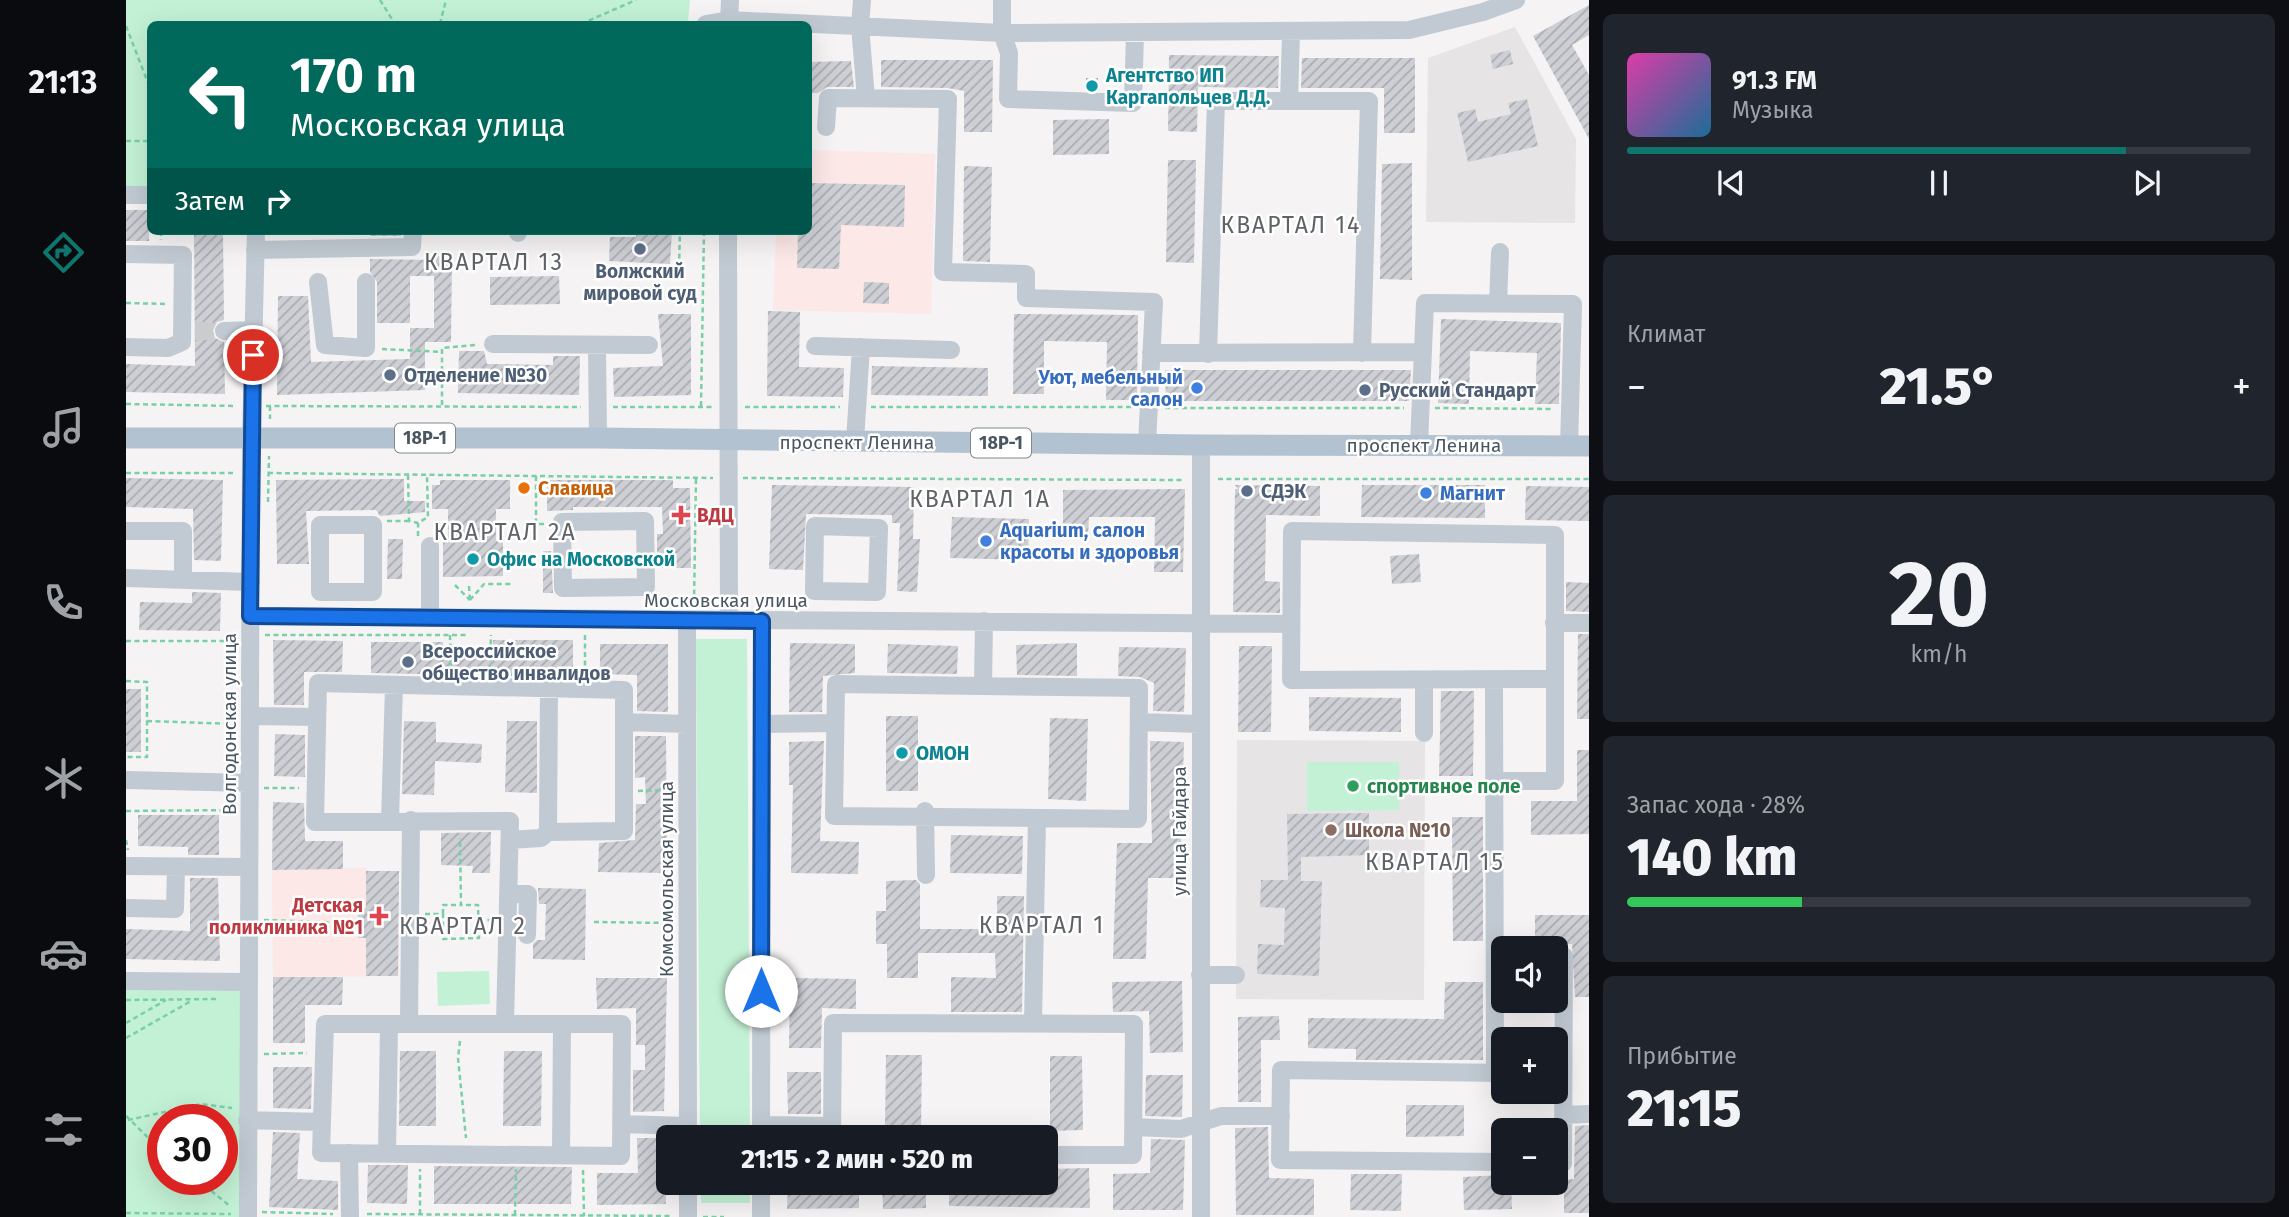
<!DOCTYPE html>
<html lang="ru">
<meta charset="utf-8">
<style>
:root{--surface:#171b24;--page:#20242c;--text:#f1f3f6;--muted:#9ea1a6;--line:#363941;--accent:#0f766e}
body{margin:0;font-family:"Fira Sans",sans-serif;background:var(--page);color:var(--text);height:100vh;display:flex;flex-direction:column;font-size:26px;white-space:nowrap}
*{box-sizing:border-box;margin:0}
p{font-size:23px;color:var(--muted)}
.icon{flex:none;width:38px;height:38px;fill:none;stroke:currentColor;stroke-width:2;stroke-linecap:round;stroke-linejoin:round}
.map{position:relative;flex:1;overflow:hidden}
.panel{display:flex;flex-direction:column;gap:14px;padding:14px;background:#0d0f14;width:700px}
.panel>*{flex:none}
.guide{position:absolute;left:21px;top:21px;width:665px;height:214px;border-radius:10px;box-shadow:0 7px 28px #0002;background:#00695c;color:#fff;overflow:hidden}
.buttons{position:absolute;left:1365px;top:936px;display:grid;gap:14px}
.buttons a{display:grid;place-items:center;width:77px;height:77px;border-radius:10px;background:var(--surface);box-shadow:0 7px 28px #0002;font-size:35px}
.speed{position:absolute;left:21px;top:1104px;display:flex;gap:14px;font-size:35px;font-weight:700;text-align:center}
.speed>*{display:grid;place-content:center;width:91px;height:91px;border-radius:50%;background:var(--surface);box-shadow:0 7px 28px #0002;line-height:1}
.speed .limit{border:10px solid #d22;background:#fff;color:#111}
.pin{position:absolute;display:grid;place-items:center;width:60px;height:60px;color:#fff;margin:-30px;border:4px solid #fff;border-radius:50%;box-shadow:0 2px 7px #0007}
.me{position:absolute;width:77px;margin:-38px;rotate:0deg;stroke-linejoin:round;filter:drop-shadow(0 0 5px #0008)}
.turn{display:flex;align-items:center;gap:24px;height:147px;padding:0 28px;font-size:32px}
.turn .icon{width:91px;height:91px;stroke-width:2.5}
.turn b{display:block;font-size:49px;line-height:60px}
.then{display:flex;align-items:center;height:66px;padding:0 28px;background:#0003;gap:14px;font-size:26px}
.big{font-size:52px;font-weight:800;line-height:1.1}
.panel .widget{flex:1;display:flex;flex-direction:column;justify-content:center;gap:10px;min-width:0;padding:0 24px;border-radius:10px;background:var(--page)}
.panel .dial{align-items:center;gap:0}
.dial b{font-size:91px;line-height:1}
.song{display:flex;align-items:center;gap:21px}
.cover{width:84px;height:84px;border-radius:10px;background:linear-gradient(135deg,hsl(320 70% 55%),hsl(200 70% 35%))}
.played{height:7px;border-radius:4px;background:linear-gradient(90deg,var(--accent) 80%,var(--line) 80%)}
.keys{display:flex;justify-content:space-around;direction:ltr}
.heat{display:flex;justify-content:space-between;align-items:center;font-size:38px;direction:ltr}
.charge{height:10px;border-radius:5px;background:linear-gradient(90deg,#34c759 28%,var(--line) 0)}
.trip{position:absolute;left:530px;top:1125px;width:402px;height:70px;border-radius:10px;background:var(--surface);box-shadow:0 7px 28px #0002;font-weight:800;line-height:70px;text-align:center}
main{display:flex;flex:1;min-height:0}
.tab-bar{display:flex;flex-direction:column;width:126px;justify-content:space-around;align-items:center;background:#090b0e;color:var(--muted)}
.tab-bar .icon{width:49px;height:49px}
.tab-bar .active{color:var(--accent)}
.tab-bar b{font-size:32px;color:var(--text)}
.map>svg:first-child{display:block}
.education{fill:#e6e4e5}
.medical{fill:#fce8e6}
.park{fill:#c3f1d5;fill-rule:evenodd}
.building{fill:url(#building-hatch)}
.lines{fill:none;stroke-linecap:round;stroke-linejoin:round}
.minor-tunnel{stroke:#caccce;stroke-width:18;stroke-dasharray:18 9;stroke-linecap:butt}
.path{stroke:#7ad0a6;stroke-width:2.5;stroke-dasharray:5 3.5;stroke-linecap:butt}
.minor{stroke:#c1cad2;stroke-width:18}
.major{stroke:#b3c2d1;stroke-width:21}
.route-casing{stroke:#114b97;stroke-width:18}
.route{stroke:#1a73e8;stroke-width:12}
.culture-dot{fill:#0f9aa8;stroke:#fff;stroke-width:2.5}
.service-dot{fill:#5c6f8a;stroke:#fff;stroke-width:2.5}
.shop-dot{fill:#3f7fe0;stroke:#fff;stroke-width:2.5}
.food-dot{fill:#e8710a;stroke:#fff;stroke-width:2.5}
.health-dot{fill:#e0444e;stroke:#fff;stroke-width:2.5}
.leisure-dot{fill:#2e9e5b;stroke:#fff;stroke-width:2.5}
.education-dot{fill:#8d6e63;stroke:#fff;stroke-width:2.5}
.labels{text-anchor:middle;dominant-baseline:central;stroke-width:5;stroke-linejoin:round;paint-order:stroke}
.shield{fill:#fff;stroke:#808990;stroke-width:2}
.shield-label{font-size:18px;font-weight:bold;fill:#4a5661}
.culture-label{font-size:19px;font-weight:bold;fill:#0d838f;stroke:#fff;text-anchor:start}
.service-label{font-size:19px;font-weight:bold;fill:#4e5e75;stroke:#fff;text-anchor:start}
.shop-label{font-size:19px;font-weight:bold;fill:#366cbe;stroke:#fff;text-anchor:start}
.street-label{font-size:19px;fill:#4a5661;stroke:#fff}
.food-label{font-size:19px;font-weight:bold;fill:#c56008;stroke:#fff;text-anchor:start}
.health-label{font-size:19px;font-weight:bold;fill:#be3a42;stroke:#fff;text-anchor:start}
.leisure-label{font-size:19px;font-weight:bold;fill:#27864d;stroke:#fff;text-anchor:start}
.education-label{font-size:19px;font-weight:bold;fill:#785e54;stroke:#fff;text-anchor:start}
.quarter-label{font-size:23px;letter-spacing:2px;fill:#5f6368;stroke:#fff}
</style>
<main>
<nav class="tab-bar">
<b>21:13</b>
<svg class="icon active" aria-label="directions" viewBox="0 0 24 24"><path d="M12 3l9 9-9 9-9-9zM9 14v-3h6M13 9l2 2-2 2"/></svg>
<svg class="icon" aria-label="music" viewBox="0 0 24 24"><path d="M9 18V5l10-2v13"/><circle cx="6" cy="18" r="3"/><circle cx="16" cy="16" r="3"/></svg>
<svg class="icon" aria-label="phone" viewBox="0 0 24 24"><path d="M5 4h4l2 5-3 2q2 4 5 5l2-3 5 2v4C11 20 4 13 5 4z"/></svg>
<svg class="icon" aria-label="climate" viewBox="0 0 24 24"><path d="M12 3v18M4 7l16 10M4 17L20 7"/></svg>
<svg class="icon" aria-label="car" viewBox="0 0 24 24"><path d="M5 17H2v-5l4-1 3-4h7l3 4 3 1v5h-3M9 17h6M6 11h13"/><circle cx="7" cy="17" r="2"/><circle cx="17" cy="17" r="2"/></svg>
<svg class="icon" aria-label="filters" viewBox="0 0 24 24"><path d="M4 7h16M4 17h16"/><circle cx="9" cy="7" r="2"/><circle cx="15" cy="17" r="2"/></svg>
</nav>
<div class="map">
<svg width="1463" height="1217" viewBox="0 0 1463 1217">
<defs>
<pattern id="building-hatch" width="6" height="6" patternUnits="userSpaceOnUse" patternTransform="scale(1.75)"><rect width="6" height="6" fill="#cdcfd5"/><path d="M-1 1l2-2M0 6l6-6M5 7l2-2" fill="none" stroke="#a8abb0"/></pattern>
</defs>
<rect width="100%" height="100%" fill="#f5f3f3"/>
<path class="education" d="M1389,27L1450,139L1449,223L1300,222L1302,58Z
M1111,740L1299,741L1298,1000L1110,999Z"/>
<path class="medical" d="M683,150L809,154L805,314L647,310L650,231H682Z
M241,868V871H273V976L147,977L146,870Z"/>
<path class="park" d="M0,0H564L562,22L557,24H24V187H0Z
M570,639H621L624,1137H574Z
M1181,762H1273V810L1181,811Z
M363,971L364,1004L312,1006L311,972Z
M0,989H116L114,1217H0ZM37,1120H96V1180H37Z
M575,1183H624V1203H575Z"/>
<path class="building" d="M1463,5V35L1446,45L1463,75V139L1407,36Z
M1384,50L1387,64L1367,69L1364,55Z
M1043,55L1153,56L1152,88L1072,87L1071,132L1042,131Z
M1176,58H1289V133H1258V88H1175Z
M755,60H867L866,132H838V91L822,88L755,87Z
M725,61L728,87H701L692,93H682V62Z
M960,78H972V90H960Z
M1401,99L1412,146L1342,162L1331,113L1349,109L1352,122L1385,114L1382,103Z
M983,119V154L927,155V120Z
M1042,160H1070L1068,263L1040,262Z
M1286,163V280L1254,279L1256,164Z
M838,166L866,167L864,262L837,261Z
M682,183L779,185L778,227L715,225L713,269L671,268L672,231H682Z
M0,210H24L23,241H0Z
M68,231H97L98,320L91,322L87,331L89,338L98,342L99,394L0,392V364L69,366Z
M244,231H276L275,236H244Z
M510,231H546L544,264L483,261L484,237H510Z
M309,256L326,257L325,342H299V390L151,395L152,296H182L185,362L284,359V328H308V276H284V323H251V282L244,272V259L308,260Z
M433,276L434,304L364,305V277Z
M738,282L763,283V304L737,303Z
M642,311L674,312L673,367L718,368L717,397L641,396Z
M532,314H565V395L488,397L487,368L537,366Z
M888,314L1012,315L1011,400H980L981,342L918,341V394H887Z
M1315,319L1435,323L1433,404H1409L1411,353L1344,351L1343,404L1312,403Z
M333,351H358L361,364L427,365V356H454L453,395L332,393Z
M746,366L862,368V396L745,395Z
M1039,370H1285L1283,401H1040Z
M0,478L97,480L95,561L68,560L67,509L0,507Z
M278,479V501H299V512L254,516L250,510L180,511L183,564H151L150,480Z
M314,480H384V509H370V541H377V576L317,577V541H322V509H306V485H314Z
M421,480H547V488H564L565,568H531V534H537L536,507H447V510L421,511Z
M646,485L788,487L787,539H794L791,592L771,591L774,523H766V515L680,514L677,570L643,569Z
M1109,485L1194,486V516L1140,515L1139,581L1154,582V613L1107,612L1109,489H1112Z
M1236,485H1359V518L1235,517Z
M1400,486L1463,487V521L1399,520Z
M1059,489L1057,572H1028L1029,517H963L962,536H937V490Z
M826,517L903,519L902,560L824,558Z
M262,539H277L276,579H261Z
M417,551H425L427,593H417Z
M1293,554L1295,582L1266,584L1264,556Z
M1440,582L1463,583V612L1440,611Z
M66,592L95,593L94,631L13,630L14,602L66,603Z
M1452,634H1463V719H1451Z
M147,640L217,641L216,672H178V705H148Z
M367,640H447V677L245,673V642H317V652H367Z
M664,643L729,644V673L697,676L696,712H663Z
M951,643V676L891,675L890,645Z
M474,644H542V712L511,711V675L474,674Z
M762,644L832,646L831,674L761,673Z
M1113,646H1146L1145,732H1112Z
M993,647L1060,648L1058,712L1027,711L1028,683L1014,677L992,676Z
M0,689H15V752H0Z
M1315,691H1348L1347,776H1313Z
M1183,697L1275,698V732L1183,731Z
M760,716H792V791H760Z
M924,718L962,719L960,801L922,799Z
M278,721L310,722V742L356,744L355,763L309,761L308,795L276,794Z
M381,721H411V793L379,792Z
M149,734L179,735V777L148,776Z
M509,736H540L541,873L472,872L473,843L509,840L510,804H520L519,777L509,778Z
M698,741L694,841L733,842L732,874L665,873L667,785H663V742Z
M1024,741L1058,742L1054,878H1022L1020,959H987L991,843H1026Z
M1451,750H1463V834L1405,835V801H1451Z
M147,802L178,803L179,841H217V869L146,870Z
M1243,813V855L1175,857V881H1196L1193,976L1131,974L1132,944L1158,945L1159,908L1134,907L1135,880H1162L1161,814Z
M12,815H93V855H62V847L12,846Z
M1326,817H1357V941H1327Z
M365,832L364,873H346L347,866L315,865V833Z
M825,835L897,836L896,874L824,873Z
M240,871H273L272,976H240V938H232V908H240Z
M64,878H92L94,961L0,959V929L64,931Z
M790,880L794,884V929H871V896H898L896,1012H825V977L870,978L869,953H792V978H761V944H750V911H760V881Z
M412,888L460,889L459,960L407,959V944L411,940H419L420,904H413Z
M1409,915H1463V997H1449L1446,944H1409Z
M147,977H217L216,1005H179V1043H147Z
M470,978H541L538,1111L507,1112V1070H519V1045H510V1008L471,1009Z
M664,978L730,979V1009L696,1008L695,1048H663Z
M1056,981L1057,1052L1024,1053L1023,1011L987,1012L986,982Z
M1319,982H1357V1060H1230V1049L1182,1048V1018L1318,1019Z
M1153,1016L1154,1040H1135V1102H1112V1017Z
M274,1051H310V1126H273Z
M378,1051H416L415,1126H377Z
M760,1055H796L795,1130L759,1129Z
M924,1056H956L957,1130L924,1131Z
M147,1067H186L185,1109L147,1108Z
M661,1072H695V1114H662Z
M1020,1075H1057L1056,1117L1019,1116Z
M1280,1105H1338V1136L1280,1137Z
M1463,1125V1213H1438V1180L1448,1179L1449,1126Z
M1142,1127L1143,1178L1188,1179V1215H1110L1109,1128Z
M147,1132L174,1133L171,1179L212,1181V1210L143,1207Z
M511,1138H539L540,1204L471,1205V1173H512Z
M1025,1139L1059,1140L1057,1210H987V1174L1024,1173Z
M242,1165H282L281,1204L241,1203Z
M308,1166L446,1167L445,1204H308Z
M963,1168L964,1208L823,1206V1183H921V1169Z
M1225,1174H1276L1275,1211L1224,1210Z
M1377,1175V1183H1385L1386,1209L1338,1210L1337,1177Z
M662,1183H733V1208L661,1209Z
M756,1183H800V1208L757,1209Z"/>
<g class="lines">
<path class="minor-tunnel" d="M69,331H98"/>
<path class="path" d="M254,0L269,24
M314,24L320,0
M455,24L510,0
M0,26L24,88
M0,141H24
M35,231V240
M503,271H546L553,267L554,231
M0,303L42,304
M256,349L316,352
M0,404L109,406
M316,405V348L350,345
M140,406L455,407
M144,406V419
M575,406L578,231
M487,407H588
M619,407H714
M745,407H1008
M1039,408H1278
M1309,408L1428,409
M0,473H110
M142,473L587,478
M282,475L283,521L292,523
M410,476V524H422
M617,478L1058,480
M1092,479H1463
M142,502L143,456
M261,521H283
M292,536V523L302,517L301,475
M329,585L344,600
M343,586L344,600
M344,600L358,584H387
M568,603L570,477
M139,635H343
M324,635L325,671
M0,641H109
M364,670L365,635
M459,674V635
M0,681L21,682V757H0
M21,721L109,724
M138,788H173
M512,791L544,790
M0,811L109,810
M0,840L2,850
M299,914H317V939L353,938L352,905H335L334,838
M317,914V905H335
M138,920L225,923
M353,920H367
M468,922L544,923
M0,1000L92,999
M0,1023L40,1000
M0,1038L65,1001
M334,1041L332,1058L340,1138
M138,1054L181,1053
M0,1116L37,1152
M2,1120L75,1104L106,1108
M457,1170L458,1216
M72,1180L105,1207
M136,1212L207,1214
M0,1213L105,1214
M241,1214L546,1216
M294,1214V1169
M389,1215L390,1169
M577,1217H598"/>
<path class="minor" d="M736,0L734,26L740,98
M876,0V33L883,53L882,99L1007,103L1009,34
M580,24L603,20L876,33L1283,30L1357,12L1390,0
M603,24L604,0
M1163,101L1165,33
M700,127L702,98L822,99L817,272L900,274V298L1028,302L1021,444
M0,195H24
M392,231V233
M602,231L603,621
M129,250L286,247L287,231
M0,254L57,255L56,342L42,348L0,347
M192,282L199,345L240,348V282
M1372,303L1374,252
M98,331L128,330
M367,344L523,345
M471,345L472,438
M689,346L825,350
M1025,353L1297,352
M1082,354L1090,101H1243L1236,353
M729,441L735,347
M1293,444L1299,303L1447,304L1443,446
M519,521L520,587L437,588L436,522Z
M194,525H247V592H194Z
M689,526L753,528L751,592L688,591Z
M0,531H57V579
M0,578L125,582
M124,616L1165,624
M304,618V546
M561,620L562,1138
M1428,623H1463
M1298,680V733
M1368,680L1369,1072
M710,684L1013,688L1012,819L708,816Z
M857,686L858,621
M124,716L191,717
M498,722L561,724
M1013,722L1074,724
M636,724L709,723
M0,780L123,783
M1368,781H1429V535L1166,531L1165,680L1429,679
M799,811L800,875
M264,820L268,686
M422,832L423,688
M0,866L123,867
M383,894H402L401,935
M0,908L49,909L50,867
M1430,956H1438L1437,1163H1430
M1074,975H1110
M0,981L122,982
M379,1023L384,821L189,822L192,683L498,690V831L422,832L415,838L384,840
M907,1023L911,818
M199,1024H496L495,1156L195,1153Z
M283,1024L285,820
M1377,1073L1155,1070L1154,1160L1377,1162
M1437,1115L1463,1114
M121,1120L196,1122
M495,1124L562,1126
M635,1125L706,1126
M1008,1127L1055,1129L1095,1116H1155
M635,1138L636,621
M706,1138L707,1023L1008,1024L1007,1155H920
M223,1153L224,1217
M261,1153L263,1024
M435,1155L436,1024
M562,1183V1217
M122,1217L125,439L130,231
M635,1217V1183
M1075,1217V445"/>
<path class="major" d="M0,438H472L1075,445L1463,446"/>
</g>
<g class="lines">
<defs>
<path id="route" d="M127,355L124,616L636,621L635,991"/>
</defs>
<use href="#route" class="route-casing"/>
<use href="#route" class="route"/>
</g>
<g class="culture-dot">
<circle cx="966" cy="86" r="7"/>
<circle cx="347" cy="559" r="7"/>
<circle cx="776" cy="753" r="7"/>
</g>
<g class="service-dot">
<circle cx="514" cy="249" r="7"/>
<circle cx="264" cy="375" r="7"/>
<circle cx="1239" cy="390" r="7"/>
<circle cx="1121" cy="491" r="7"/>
<circle cx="282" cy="662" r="7"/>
</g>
<g class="shop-dot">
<circle cx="1071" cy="388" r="7"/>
<circle cx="1300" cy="493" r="7"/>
<circle cx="860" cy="541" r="7"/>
</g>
<circle class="food-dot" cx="398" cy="488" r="7"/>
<g class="health-dot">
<path d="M551.5 504.5h7v7h7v7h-7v7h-7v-7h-7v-7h7z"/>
<path d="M249.5 905.5h7v7h7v7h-7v7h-7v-7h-7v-7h7z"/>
</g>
<circle class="leisure-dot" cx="1227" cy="786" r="7"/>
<circle class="education-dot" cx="1205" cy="830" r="7"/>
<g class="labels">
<g class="shield">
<rect x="269" y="423.5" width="60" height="29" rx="5"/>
<rect x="845" y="428.5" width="60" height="29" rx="5"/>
</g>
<g class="shield-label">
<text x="299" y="438">18Р-1</text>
<text x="875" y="443">18Р-1</text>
</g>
<g class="culture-label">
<text x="980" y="75">Агентство ИП<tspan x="980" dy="22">Каргапольцев Д.Д.</tspan></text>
<text x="361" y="559">Офис на Московской</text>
<text x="790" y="753">ОМОН</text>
</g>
<g class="service-label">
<text x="514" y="271" text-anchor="middle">Волжский<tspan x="514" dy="22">мировой суд</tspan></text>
<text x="278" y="375">Отделение №30</text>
<text x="1253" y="390">Русский Стандарт</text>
<text x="1135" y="491">СДЭК</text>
<text x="296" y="651">Всероссийское<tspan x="296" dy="22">общество инвалидов</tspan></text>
</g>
<g class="shop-label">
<text x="1057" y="377" text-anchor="end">Уют, мебельный<tspan x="1057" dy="22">салон</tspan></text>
<text x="1314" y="493">Магнит</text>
<text x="874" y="530">Aquarium, салон<tspan x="874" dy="22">красоты и здоровья</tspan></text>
</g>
<g class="street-label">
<text x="731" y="442">проспект Ленина</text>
<text x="1298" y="445">проспект Ленина</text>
<text x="600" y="600">Московская улица</text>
<text transform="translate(103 724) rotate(-90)">Волгодонская улица</text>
<text transform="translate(1053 831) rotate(-90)">улица Гайдара</text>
<text transform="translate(540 879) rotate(-90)">Комсомольская улица</text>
</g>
<g class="food-label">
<text x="412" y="488">Славица</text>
</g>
<g class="health-label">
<text x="571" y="515">ВДЦ</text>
<text x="237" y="905" text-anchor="end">Детская<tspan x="237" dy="22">поликлиника №1</tspan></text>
</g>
<g class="leisure-label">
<text x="1241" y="786">спортивное поле</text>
</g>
<g class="education-label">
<text x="1219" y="830">Школа №10</text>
</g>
<g class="quarter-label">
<text x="1165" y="225">КВАРТАЛ 14</text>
<text x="368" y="262">КВАРТАЛ 13</text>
<text x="854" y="499">КВАРТАЛ 1А</text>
<text x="379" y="532">КВАРТАЛ 2А</text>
<text x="1309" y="862">КВАРТАЛ 15</text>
<text x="916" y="925">КВАРТАЛ 1</text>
<text x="337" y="926">КВАРТАЛ 2</text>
</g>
</g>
</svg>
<div class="buttons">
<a><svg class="icon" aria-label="sound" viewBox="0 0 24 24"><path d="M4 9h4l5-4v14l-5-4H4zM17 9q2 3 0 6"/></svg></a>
<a>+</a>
<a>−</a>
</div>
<div class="speed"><div class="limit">30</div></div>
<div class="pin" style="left:127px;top:355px;background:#d93025"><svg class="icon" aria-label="arrive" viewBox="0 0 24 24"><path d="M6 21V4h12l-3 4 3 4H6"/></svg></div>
<svg class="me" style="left:635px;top:991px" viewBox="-20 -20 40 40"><circle r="19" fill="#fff"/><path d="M0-13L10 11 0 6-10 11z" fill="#1a73e8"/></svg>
<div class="trip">21:15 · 2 мин · 520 m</div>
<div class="guide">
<div class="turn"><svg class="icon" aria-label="left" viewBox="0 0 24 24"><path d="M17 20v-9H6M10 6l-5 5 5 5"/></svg><div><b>170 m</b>Московская улица</div></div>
<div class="then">Затем<svg class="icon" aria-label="right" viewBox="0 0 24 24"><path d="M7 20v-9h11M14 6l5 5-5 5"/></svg></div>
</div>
</div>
<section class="panel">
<div class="widget">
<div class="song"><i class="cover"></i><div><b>91.3 FM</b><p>Музыка</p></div></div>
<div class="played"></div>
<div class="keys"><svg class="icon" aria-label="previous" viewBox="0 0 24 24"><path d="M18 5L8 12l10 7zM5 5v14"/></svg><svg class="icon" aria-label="pause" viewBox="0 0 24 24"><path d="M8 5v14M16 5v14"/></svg><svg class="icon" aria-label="next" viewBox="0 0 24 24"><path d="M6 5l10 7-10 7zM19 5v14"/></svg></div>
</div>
<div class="widget"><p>Климат</p>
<div class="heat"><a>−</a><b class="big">21.5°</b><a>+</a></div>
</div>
<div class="widget dial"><b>20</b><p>km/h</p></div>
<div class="widget"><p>Запас хода · 28%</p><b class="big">140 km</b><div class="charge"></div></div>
<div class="widget"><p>Прибытие</p><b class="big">21:15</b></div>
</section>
</main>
